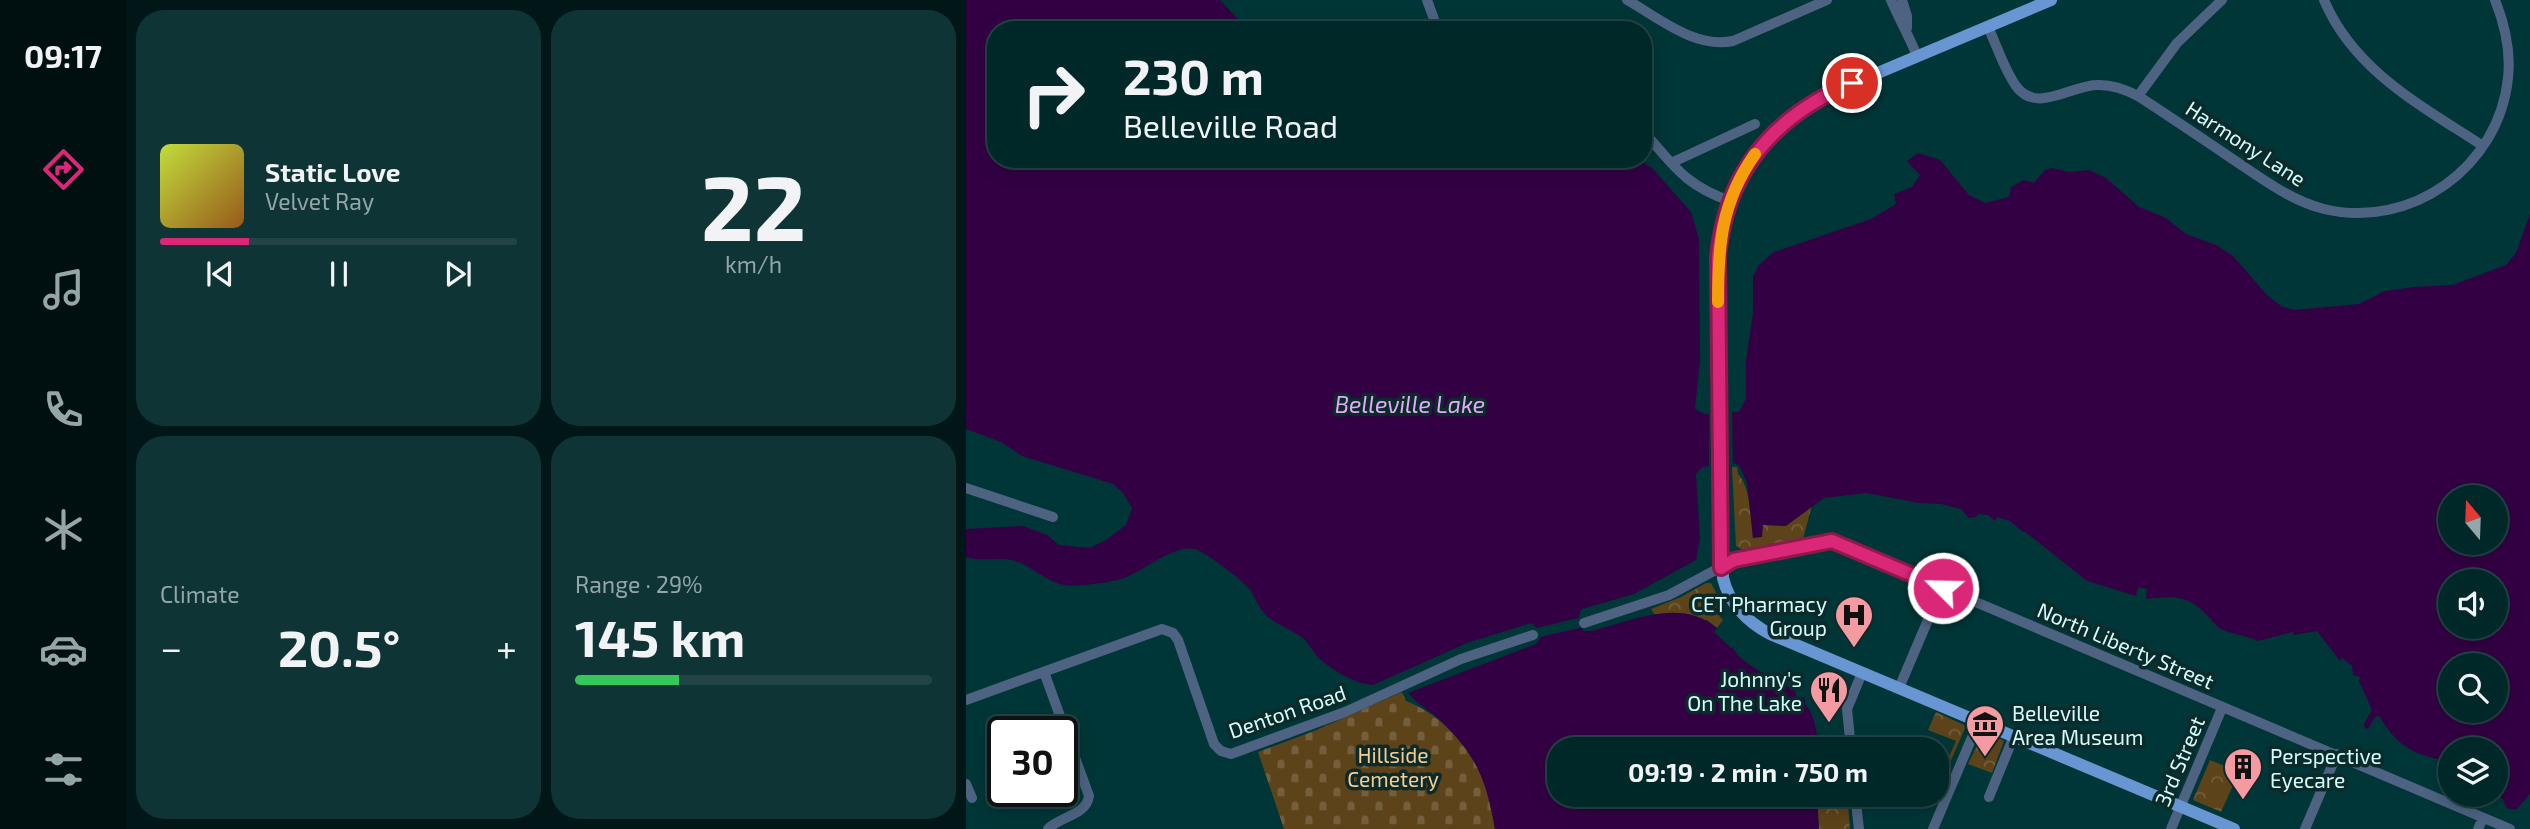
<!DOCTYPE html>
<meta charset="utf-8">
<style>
:root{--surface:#002829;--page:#0e3435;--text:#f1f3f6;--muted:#95a6a8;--line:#224446;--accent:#db2777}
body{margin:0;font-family:"Exo 2",sans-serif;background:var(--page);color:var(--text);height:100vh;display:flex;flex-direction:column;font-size:26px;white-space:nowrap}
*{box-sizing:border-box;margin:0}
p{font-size:23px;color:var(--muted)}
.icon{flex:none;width:38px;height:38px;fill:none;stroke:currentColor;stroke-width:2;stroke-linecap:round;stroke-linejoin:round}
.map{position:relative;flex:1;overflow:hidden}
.details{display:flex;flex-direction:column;gap:10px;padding:10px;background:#001617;width:840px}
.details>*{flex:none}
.guide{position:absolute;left:21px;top:21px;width:665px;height:147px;border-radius:28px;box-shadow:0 4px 18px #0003,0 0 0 2px var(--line);background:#002829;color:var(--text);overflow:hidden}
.needle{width:46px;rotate:341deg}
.tools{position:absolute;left:1472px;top:485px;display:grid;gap:14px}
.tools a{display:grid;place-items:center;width:70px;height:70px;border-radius:50%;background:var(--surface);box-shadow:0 4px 18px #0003,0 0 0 2px var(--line);font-size:35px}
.speed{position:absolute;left:21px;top:716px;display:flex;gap:14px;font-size:35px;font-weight:700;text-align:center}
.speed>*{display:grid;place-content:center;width:91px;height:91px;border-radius:50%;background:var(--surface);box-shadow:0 4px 18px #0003,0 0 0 2px var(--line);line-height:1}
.speed .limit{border:4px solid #111;border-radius:10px;background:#fff;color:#111}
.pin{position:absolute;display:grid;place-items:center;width:60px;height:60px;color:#fff;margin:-30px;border:4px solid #fff;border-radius:50%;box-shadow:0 2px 7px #0007}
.me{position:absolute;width:77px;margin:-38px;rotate:293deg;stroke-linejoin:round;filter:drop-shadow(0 0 5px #0008)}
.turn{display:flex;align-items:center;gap:24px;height:147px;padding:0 21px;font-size:32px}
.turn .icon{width:91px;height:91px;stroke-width:2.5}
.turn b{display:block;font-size:49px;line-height:60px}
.big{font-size:52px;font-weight:700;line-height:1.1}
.details .tile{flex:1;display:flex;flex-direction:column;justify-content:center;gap:10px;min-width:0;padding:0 24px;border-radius:28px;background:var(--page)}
.details .dial{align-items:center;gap:0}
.dial b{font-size:91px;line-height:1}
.song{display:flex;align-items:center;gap:21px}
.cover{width:84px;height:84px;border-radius:10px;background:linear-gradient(135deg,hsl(70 70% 55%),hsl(30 70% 35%))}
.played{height:7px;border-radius:4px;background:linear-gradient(90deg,var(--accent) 25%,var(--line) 25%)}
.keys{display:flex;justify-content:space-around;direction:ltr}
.heat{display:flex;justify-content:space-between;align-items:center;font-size:38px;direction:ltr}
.charge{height:10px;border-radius:5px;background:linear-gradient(90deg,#34c759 29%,var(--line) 0)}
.details .tiles{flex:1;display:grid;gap:10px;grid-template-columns:repeat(2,1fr)}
.trip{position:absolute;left:581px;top:737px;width:402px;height:70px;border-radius:28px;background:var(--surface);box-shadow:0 4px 18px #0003,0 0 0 2px var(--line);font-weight:700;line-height:70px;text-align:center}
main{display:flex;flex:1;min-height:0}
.tab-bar{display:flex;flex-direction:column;width:126px;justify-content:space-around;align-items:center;background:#001010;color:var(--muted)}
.tab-bar .icon{width:49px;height:49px}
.tab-bar .selected{color:var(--accent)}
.tab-bar b{font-size:32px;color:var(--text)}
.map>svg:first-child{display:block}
.cemetery{fill:url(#cemetery-stones)}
.park{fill:url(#park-crowns)}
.water{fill:#330043;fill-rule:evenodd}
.pier{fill:#003637}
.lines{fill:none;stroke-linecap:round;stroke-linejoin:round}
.minor{stroke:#4d6381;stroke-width:10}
.major{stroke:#6896d3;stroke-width:12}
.route-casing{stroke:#8e194d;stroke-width:18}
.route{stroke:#db2777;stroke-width:12}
.slow{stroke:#f59e0b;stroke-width:12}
.labels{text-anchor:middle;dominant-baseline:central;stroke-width:7;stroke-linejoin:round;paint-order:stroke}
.street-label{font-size:21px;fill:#d3fefe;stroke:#0c2a2a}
.poi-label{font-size:21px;fill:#d3fefe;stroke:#0c2a2a;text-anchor:end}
.park-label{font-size:21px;fill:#f6cc8f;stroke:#0c2a2a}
.water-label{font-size:23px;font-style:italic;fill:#e2abf9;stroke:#0c2a2a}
</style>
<main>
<nav class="tab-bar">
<b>09:17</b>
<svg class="icon selected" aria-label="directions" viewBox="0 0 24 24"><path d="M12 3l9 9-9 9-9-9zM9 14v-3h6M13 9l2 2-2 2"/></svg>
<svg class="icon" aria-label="music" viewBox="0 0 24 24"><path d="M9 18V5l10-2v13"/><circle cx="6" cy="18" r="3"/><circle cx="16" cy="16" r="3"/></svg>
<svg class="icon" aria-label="phone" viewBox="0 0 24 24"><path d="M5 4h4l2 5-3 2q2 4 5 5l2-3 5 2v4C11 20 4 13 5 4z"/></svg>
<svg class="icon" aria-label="climate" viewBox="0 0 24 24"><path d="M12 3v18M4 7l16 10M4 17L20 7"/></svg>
<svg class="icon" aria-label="car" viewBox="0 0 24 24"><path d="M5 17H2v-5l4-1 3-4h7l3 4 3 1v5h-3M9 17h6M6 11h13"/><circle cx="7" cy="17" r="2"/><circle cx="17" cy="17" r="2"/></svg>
<svg class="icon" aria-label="filters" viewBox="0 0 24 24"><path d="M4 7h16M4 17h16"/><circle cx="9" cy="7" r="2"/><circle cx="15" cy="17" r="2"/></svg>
</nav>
<section class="details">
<div class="tiles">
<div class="tile">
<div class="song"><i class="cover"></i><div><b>Static Love</b><p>Velvet Ray</p></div></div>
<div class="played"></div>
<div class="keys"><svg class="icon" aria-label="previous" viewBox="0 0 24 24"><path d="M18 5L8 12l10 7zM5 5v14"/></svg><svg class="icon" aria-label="pause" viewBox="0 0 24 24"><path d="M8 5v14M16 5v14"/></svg><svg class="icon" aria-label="next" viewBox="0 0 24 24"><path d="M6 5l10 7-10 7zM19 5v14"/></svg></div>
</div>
<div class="tile dial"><b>22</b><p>km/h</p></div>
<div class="tile"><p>Climate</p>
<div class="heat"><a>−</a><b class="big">20.5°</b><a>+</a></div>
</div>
<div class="tile"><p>Range · 29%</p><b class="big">145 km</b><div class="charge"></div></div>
</div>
</section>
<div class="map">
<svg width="1564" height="829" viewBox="0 0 1564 829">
<defs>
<pattern id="cemetery-stones" width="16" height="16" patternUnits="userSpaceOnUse" patternTransform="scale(1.75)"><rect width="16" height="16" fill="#5d431a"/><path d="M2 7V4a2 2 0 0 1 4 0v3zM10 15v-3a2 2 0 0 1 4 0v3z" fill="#735f3c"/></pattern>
<pattern id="park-crowns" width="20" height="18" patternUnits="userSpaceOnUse" patternTransform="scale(1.75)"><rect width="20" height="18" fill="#5d431a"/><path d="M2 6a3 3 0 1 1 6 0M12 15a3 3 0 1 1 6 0" fill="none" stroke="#735f3c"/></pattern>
</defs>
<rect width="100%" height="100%" fill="#003637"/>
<path class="cemetery" d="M436,692L440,701C478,716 506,749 521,786C526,799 527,815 529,829H318L292,752L348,731Z"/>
<path class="park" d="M766,467H771L772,474C785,488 785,519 787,538L796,525L846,505L837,539L777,550L770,546Z
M740,583H745L759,610L753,616L757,620L751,628L741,620H737L729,616L688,614L685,609L715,597Z
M970,712L998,725L999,728L983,765L971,756L972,754L982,759L990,741L962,730Z
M1018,731L1038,741L1026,773L1002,764Z
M1244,760L1273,772L1255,812L1227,800Z
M850,795H881L884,829H853Z"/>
<path class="water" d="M0,0H254L282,30H30V159H670L686,168L725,212L733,239L734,360L729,409L739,414L773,412L780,399V360L787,313V276L793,265L808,252L905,219L930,204L928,194L946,187L954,175L941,161L952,153L974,160L1003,195L1019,203L1043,197L1045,187L1058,180L1068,183L1079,170L1086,168L1103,172L1123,170L1140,178L1173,207L1200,218L1220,234L1250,245L1267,256L1301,295L1315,306L1328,310L1393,304L1419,291L1448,287L1487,285L1540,265L1550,253L1564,214V794L1550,810L1541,808L1530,786V749H1484V762C1449,754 1434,750 1413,716L1409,717L1402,729L1399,728L1398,724L1406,710L1393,681L1394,677L1387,675L1386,666L1376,658L1374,661L1351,631L1328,635L1327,632L1292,641C1280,635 1267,635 1255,629C1248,625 1246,619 1240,614C1218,593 1207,597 1180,599L1181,589L1172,587L1170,596L1121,581L1058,531L1057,532L1044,521L1031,517L1029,521L1022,515L1012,514L1010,517L1003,518L995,509L975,504L953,503L900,493L858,498L820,526L797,525L796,537L787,538L781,483L773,465L767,463L736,467L730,474L734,539L730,560L668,594L616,609C611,615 612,626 618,631H625C666,621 715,597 751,628L748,632L765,648L767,647C771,663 813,680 829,691L831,699L836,697L839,699V704C850,716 850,732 853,749H593V794L851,795L853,829H529C520,780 512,758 476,722C465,711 452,705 442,693L570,644L574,639L571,628L565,623L501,643L407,685C389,684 368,671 355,660C348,654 344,645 338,639C326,629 309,625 298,613C292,606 289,597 284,590C279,582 238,551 229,549C205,544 176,574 152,580C138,583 107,588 94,584C77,579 63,564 46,560C31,557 16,562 0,557V529L57,526L81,535L93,545L124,548L140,540L160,525L166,508L157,493L147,484L56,456L35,442L0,429ZM1484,497H1530V542H1484ZM1484,581H1530V626H1484ZM1484,665H1530V710H1484Z"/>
<path class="pier" d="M766,410L767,467L743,469V411Z
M616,617L618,627L570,638L567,629Z"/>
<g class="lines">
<path class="minor" d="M461,0L472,30
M661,0C693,18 729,49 767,41L861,0
M925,0C933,19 943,36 951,56
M936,0L941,16V28
M1358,0C1388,71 1456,106 1517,146
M1022,27C1031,46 1038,69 1050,86C1070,114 1104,86 1130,85C1145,84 1159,89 1172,96C1203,116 1234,137 1265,158C1294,177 1323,200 1358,209C1445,230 1533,167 1542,78C1545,51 1539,25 1529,0
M1172,96L1211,43L1256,0
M677,131C708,165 718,185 764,201
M705,163L789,124
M0,488L87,517
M618,623L703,595L768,560L866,541L1544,829
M78,672L123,796C120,816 94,816 82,829
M933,688L976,587
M0,700L196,629L207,633L212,640L248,744L255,751L265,754L379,712L495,659L567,635
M885,749L881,709L896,673
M0,784L6,798
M889,794L893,829
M1023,797L1048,736
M967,829L1013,721
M1205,829L1256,708
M1339,829L1371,754
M1512,829L1517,818"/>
<path class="major" d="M1085,0L857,96L826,116L811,129L787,156L771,184L756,230L752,257V411L757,578C763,603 781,622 804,634L1268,829"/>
</g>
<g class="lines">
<defs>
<path id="route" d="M886,83C808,116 760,171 752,257L755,568L768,560L866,541L977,588"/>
</defs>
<use href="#route" class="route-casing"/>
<use href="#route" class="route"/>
<path class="slow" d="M752,302C752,246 755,202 789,154"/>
</g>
<defs>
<symbol id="hospital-pin" viewBox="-11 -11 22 30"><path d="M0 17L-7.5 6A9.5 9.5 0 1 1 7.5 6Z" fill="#f49aa0" stroke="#0c2a2a"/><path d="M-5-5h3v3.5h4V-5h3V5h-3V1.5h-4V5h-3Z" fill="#111"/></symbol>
<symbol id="restaurant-pin" viewBox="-11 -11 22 30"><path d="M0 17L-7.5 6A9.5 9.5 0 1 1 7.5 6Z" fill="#f49aa0" stroke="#0c2a2a"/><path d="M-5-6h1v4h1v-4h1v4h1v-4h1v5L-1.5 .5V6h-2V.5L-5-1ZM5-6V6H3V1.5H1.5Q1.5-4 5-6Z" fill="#111"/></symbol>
<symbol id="museum-pin" viewBox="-11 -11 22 30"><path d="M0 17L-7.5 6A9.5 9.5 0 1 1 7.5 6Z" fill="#f49aa0" stroke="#0c2a2a"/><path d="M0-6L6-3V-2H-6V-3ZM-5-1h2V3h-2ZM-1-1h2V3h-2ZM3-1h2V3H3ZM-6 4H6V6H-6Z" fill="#111"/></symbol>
<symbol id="building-pin" viewBox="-11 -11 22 30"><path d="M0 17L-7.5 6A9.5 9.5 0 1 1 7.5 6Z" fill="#f49aa0" stroke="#0c2a2a"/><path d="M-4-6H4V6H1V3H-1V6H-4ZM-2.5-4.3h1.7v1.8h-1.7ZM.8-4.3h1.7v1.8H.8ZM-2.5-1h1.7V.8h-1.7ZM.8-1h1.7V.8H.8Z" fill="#111"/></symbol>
</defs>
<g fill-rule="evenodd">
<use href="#hospital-pin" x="866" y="593" width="44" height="60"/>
<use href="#restaurant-pin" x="841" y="668" width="44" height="60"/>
<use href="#museum-pin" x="997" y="702" width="44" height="60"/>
<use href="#building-pin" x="1255" y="745" width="44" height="60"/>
</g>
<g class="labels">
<g class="street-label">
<text transform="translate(1280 143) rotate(33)">Harmony Lane</text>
<text transform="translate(1160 645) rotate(23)">North Liberty Street</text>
<text transform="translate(321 711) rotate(-19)">Denton Road</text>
<text transform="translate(1213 761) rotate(-67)">3rd Street</text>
</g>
<g class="poi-label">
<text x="861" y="603">CET Pharmacy<tspan x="861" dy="24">Group</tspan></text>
<text x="836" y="678">Johnny's<tspan x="836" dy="24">On The Lake</tspan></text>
<text x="1046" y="712" text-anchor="start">Belleville<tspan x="1046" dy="24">Area Museum</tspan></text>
<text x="1304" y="755" text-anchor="start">Perspective<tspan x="1304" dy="24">Eyecare</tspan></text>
</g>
<g class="park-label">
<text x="427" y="754">Hillside<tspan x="427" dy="24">Cemetery</tspan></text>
</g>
<g class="water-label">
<text x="444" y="404">Belleville Lake</text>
</g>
</g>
</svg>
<div class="tools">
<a><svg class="needle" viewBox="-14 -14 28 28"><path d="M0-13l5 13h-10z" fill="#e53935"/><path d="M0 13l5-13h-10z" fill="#95a6a8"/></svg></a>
<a><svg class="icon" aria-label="sound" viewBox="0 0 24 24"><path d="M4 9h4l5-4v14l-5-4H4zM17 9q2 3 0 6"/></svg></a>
<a><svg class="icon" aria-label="search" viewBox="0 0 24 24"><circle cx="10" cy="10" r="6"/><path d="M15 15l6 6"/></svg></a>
<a><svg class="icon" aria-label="layers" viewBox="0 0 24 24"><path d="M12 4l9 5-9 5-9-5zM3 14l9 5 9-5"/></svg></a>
</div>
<div class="speed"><div class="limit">30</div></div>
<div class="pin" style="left:886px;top:83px;background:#d93025"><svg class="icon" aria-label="arrive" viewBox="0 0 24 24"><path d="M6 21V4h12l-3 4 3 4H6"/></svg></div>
<svg class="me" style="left:977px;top:588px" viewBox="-20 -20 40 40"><circle r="17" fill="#db2777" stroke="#fff" stroke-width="3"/><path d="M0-11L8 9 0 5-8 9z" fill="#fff"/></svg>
<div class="trip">09:19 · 2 min · 750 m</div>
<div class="guide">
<div class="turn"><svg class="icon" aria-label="right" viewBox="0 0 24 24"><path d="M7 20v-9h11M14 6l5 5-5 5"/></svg><div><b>230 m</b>Belleville Road</div></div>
</div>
</div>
</main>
